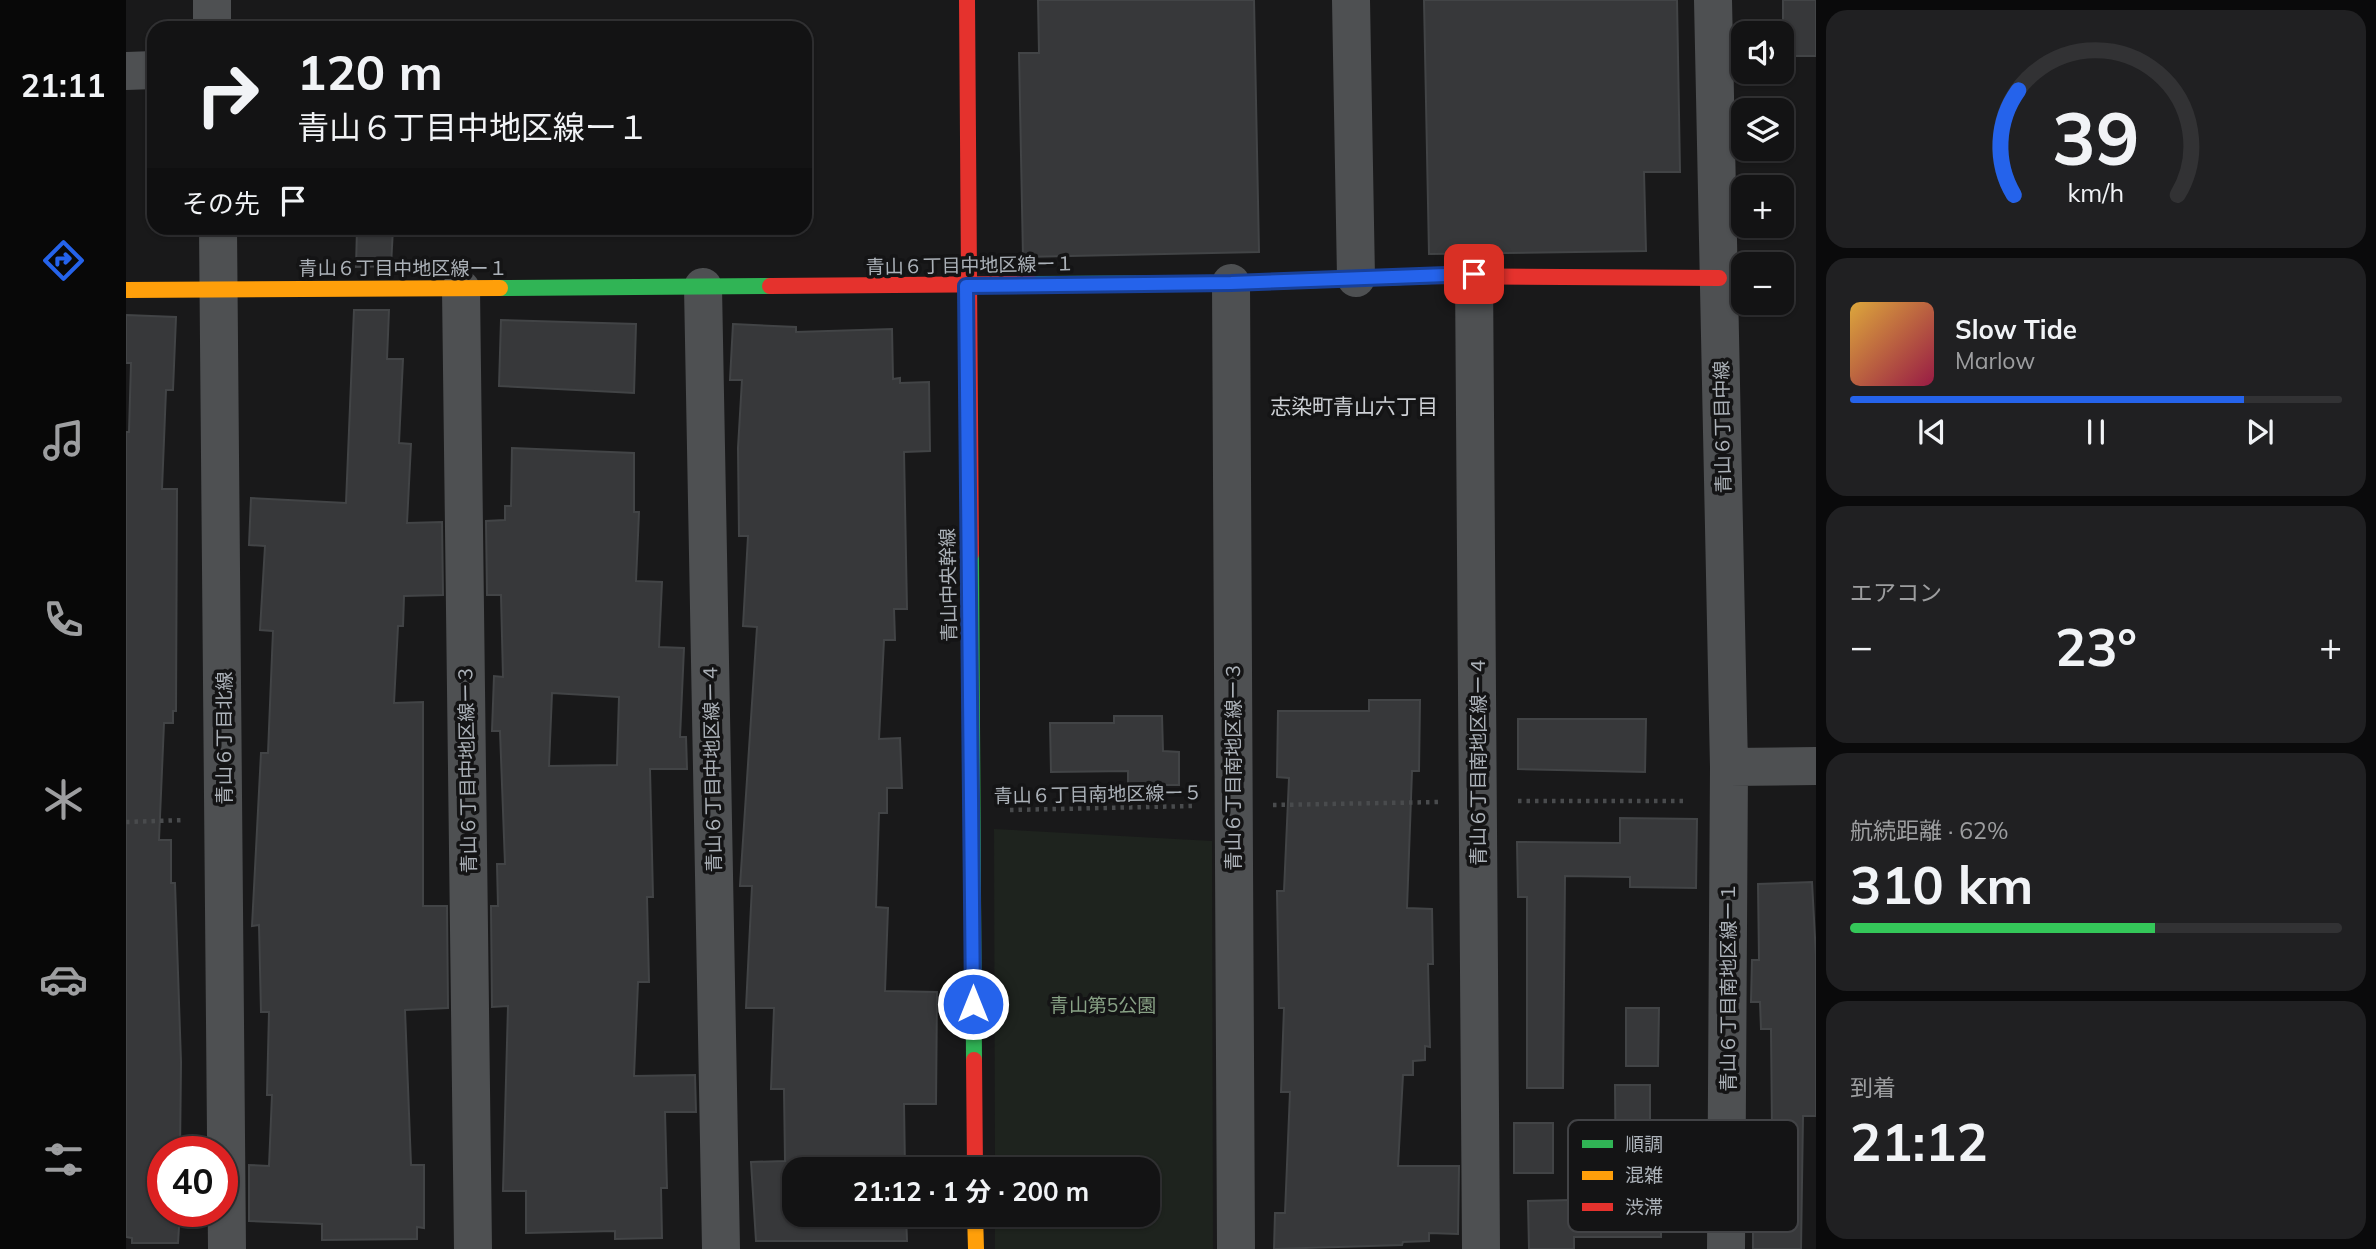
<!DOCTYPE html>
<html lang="ja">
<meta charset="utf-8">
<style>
:root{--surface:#131314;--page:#202022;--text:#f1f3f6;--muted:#9d9ea0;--line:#323234;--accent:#2563eb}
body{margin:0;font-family:Mulish,"Noto Sans JP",sans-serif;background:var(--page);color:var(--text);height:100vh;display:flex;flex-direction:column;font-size:26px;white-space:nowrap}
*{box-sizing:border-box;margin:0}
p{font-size:23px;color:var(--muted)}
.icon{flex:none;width:38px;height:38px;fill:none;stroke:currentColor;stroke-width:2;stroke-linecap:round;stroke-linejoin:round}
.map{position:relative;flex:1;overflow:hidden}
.drawer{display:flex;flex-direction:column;gap:10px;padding:10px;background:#0a0a0b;width:560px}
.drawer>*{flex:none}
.guide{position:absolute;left:21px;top:21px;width:665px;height:214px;border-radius:21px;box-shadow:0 2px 5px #0004,0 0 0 2px var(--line);background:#131314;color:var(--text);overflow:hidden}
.controls{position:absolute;left:1605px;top:21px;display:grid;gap:14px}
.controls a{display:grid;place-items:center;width:63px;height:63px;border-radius:14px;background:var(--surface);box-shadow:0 2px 5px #0004,0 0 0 2px var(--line);font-size:35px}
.speed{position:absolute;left:21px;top:1136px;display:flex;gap:14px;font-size:35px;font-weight:700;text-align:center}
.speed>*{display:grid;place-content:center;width:91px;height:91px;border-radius:50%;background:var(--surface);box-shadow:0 2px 5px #0004,0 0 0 2px var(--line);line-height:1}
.speed .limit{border:10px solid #d22;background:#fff;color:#111}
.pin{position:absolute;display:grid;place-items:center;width:60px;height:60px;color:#fff;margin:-30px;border-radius:14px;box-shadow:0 4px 10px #0006}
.me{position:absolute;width:77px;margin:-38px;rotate:0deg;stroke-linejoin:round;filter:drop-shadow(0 0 5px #0008)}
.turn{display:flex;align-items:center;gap:24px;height:147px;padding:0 35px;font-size:32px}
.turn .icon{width:91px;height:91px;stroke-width:2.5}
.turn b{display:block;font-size:49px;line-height:60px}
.then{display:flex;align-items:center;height:66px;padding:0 35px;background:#0003;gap:14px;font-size:26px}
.big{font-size:52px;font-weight:700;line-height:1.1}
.drawer .widget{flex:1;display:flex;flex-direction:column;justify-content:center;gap:10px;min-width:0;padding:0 24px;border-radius:21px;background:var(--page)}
.drawer .dial{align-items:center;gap:0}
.dial svg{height:182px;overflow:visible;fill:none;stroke:var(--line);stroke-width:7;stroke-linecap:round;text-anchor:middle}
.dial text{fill:var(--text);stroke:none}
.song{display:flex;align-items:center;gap:21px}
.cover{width:84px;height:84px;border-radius:10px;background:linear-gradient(135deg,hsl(40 70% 55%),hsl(340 70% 35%))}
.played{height:7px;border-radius:4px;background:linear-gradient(90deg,var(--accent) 80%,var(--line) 80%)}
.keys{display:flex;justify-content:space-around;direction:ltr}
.heat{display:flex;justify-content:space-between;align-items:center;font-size:38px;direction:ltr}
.charge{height:10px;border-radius:5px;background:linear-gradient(90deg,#34c759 62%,var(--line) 0)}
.trip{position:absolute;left:656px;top:1157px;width:378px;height:70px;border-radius:21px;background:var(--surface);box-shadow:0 2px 5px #0004,0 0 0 2px var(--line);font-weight:700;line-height:70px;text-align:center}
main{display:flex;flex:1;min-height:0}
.tab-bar{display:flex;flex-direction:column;width:126px;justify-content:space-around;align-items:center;background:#080808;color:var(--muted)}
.tab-bar .icon{width:49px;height:49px}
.tab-bar .selected{color:var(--accent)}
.tab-bar b{font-size:32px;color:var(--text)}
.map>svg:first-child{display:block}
.green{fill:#1e231e}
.building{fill:#37383a;stroke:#424446;stroke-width:2;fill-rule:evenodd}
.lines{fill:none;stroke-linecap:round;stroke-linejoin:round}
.path{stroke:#494b4d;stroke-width:4.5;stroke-dasharray:3.5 5;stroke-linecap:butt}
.street{stroke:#4e5052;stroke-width:38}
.fast{stroke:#30b455;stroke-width:16}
.slow{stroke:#ff9f0a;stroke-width:16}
.jam{stroke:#e5322d;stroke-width:16}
.route-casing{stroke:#184099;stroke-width:18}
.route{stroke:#2563eb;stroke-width:12}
.labels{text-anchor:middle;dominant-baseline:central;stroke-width:7;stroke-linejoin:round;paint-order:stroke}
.street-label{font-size:19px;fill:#acb2b9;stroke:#141415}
.park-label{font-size:19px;fill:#88a185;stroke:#141415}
.neighbourhood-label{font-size:21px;fill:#cdd0d5;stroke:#141415}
.key{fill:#141415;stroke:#424346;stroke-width:2}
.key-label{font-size:19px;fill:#acb2b9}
</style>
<main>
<nav class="tab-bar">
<b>21:11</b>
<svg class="icon selected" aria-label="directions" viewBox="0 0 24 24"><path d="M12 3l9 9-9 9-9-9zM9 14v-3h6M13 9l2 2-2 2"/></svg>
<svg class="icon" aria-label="music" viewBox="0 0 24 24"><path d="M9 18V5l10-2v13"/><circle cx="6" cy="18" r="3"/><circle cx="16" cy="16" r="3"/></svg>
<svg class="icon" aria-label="phone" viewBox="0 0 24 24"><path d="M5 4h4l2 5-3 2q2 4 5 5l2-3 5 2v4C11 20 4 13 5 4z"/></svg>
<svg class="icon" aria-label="climate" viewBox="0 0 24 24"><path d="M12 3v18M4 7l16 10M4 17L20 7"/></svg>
<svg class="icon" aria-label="car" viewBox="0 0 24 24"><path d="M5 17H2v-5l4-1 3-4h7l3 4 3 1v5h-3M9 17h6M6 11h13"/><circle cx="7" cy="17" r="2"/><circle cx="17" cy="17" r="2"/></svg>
<svg class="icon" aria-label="filters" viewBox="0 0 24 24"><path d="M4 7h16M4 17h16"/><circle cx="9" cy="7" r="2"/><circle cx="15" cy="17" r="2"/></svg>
</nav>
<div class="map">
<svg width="1690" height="1249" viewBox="0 0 1690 1249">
<rect width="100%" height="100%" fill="#19191a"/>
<path class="green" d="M868,829L1086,841L1087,1249H869V1215L1022,1214V1169H869Z"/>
<path class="building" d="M912,0H1128L1133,252L897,257L893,53H913Z
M1298,0H1551L1554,172H1518L1520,251L1303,254Z
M1657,0H1690V56H1657Z
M231,228H267L265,266L230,267Z
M228,310H263L261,359H277L273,443L285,444L281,523L316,522L317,595L278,596L277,626H272L268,703L297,702V906H321L322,1008L279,1010L285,1165H298V1228L291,1227V1239L196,1240V1224L123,1221V1165L143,1166L146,1095H141L143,1012H135L133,925L126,926L135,753H142L147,631L134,630L139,546L123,545L125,498L220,503Z
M0,315L50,317L47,390H40L36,489H51L50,711H47V723H38L33,840H45V883H49L55,1062L54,1152H37V1211H54L52,1243H6V1238L0,1237V432H3L5,363H0Z
M375,320L510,324L508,393L373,386Z
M607,324L670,327V332L766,329L767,379L774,378V383L803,382L804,451L778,452L781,609H768L769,640H758L753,739L774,738L776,788H761V813H753L750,907L762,908L759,991L811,992L810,1104H778L779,1169H668V1214H780L781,1241H630L625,1162L659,1161L658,1089H645L648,1008H620L626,886H614L631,627L617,626L622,536H613L612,448L616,380H604Z
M386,448L508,453V512H513L510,581L536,582L533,647L558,648L554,737H560L561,769H524L527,897H521L523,982H512L508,1076L569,1075L570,1112H539L541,1188H535L536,1238L489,1239V1231L400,1233V1191H377L382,1006L366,1007L365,906H372L371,864H379L374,731H366L368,676L377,677L375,595H361L360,521L379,520V506H385ZM426,693L493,697L491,765L423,766Z
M1243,700H1294L1293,771H1286L1281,908L1306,909L1307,964H1302L1304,1047L1299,1046V1060L1287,1061V1075H1277L1272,1166H1333L1332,1234L1303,1233V1241L1277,1242L1276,1245L1148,1249L1149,1213H1159L1164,1092H1155L1158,1008H1153L1151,891H1158L1163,778L1151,777L1152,711H1243Z
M988,716H1036L1037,751L1053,752V785H1002V771L925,772L924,723H988Z
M1392,719H1520L1519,772L1392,769Z
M1494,818L1571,819L1570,888L1504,887V877L1439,876L1437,1088H1401V897H1392L1391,842L1494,843Z
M1686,882L1690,956V1116H1677L1675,1249H1627V1130H1646L1645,1029H1635L1634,1002H1625L1626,960H1633L1632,884Z
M1500,1008H1533L1532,1066H1500Z
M1489,1085H1524V1169H1535V1237H1448V1249H1403L1402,1201L1490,1199Z
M1388,1123H1427V1173H1388Z"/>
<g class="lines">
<path class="path" d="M1392,801H1562
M1147,805L1313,802
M884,810L1068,806
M0,822L59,820"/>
<path class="street" d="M86,0V28
M1225,0L1230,278
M1587,0L1603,767L1690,766
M0,71L28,70
M92,228L101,1249
M1348,274L1355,1249
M1105,283L1110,1249
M577,287L595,1249
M335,289L347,1249
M1600,1249L1603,767"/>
<path class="fast" d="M907,284L1105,283L1305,276
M374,288L644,286
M845,554L848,1060"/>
<path class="slow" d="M0,290L374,288
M849,1214L850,1249"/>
<path class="jam" d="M841,0L845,554
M1305,276L1593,278
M644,286L907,284
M848,1060L849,1169"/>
</g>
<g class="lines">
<defs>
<path id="route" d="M847,1004L840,286L1105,283L1348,274"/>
</defs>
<use href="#route" class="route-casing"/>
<use href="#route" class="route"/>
</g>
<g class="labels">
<g class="street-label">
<text transform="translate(844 265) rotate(-1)">青山６丁目中地区線ー１</text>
<text x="277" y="268">青山６丁目中地区線ー１</text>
<text transform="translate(1596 427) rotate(-91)">青山６丁目中線</text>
<text transform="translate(822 585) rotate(-91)">青山中央幹線</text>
<text transform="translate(98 738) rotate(-90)">青山６丁目北線</text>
<text transform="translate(1352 761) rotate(-90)">青山６丁目南地区線ー４</text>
<text transform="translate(1107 766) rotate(-90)">青山６丁目南地区線ー３</text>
<text transform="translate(586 768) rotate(-91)">青山６丁目中地区線ー４</text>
<text transform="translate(341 769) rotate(-91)">青山６丁目中地区線ー３</text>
<text transform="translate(972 794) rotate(-1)">青山６丁目南地区線ー５</text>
<text transform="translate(1602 987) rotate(-90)">青山６丁目南地区線ー１</text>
</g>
<g class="park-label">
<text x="977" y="1005">青山第5公園</text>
</g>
<g class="neighbourhood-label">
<text x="1228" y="406">志染町青山六丁目</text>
</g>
</g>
<rect x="1442" y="1120" width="230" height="112" rx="10" class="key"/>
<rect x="1456" y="1140" width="31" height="8" fill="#30b455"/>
<rect x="1456" y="1171" width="31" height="9" fill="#ff9f0a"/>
<rect x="1456" y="1203" width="31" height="8" fill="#e5322d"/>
<g class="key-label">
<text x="1499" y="1151">順調</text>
<text x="1499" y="1182">混雑</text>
<text x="1499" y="1214">渋滞</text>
</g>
</svg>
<div class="controls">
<a><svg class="icon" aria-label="sound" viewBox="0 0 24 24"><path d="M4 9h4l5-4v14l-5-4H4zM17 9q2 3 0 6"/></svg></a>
<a><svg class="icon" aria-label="layers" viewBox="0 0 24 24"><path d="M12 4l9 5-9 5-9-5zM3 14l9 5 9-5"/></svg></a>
<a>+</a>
<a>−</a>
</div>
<div class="speed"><div class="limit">40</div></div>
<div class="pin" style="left:1348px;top:274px;background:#d93025"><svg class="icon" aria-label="arrive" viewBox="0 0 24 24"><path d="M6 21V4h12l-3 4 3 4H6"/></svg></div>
<svg class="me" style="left:847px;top:1004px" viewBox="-20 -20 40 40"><circle r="17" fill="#2563eb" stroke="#fff" stroke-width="3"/><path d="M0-11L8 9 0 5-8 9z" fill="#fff"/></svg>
<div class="trip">21:12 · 1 分 · 200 m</div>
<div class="guide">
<div class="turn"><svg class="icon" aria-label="right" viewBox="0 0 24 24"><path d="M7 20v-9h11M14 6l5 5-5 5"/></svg><div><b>120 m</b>青山６丁目中地区線ー１</div></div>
<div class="then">その先<svg class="icon" aria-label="arrive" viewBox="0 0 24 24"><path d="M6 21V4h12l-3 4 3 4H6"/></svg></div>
</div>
</div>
<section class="drawer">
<div class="widget dial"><svg viewBox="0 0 100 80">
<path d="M14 69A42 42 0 1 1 86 69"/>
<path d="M14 69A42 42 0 0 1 16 23" stroke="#2563eb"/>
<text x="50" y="56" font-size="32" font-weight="700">39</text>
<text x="50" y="72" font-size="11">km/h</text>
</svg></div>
<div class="widget">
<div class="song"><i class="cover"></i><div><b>Slow Tide</b><p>Marlow</p></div></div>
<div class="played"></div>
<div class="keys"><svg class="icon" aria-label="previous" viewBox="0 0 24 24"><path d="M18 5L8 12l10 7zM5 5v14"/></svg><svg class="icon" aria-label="pause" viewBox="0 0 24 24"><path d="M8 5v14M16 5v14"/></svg><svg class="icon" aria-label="next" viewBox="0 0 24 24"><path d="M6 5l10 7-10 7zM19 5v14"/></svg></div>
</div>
<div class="widget"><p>エアコン</p>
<div class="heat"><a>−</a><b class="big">23°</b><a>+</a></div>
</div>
<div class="widget"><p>航続距離 · 62%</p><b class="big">310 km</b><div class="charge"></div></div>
<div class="widget"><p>到着</p><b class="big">21:12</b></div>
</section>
</main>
